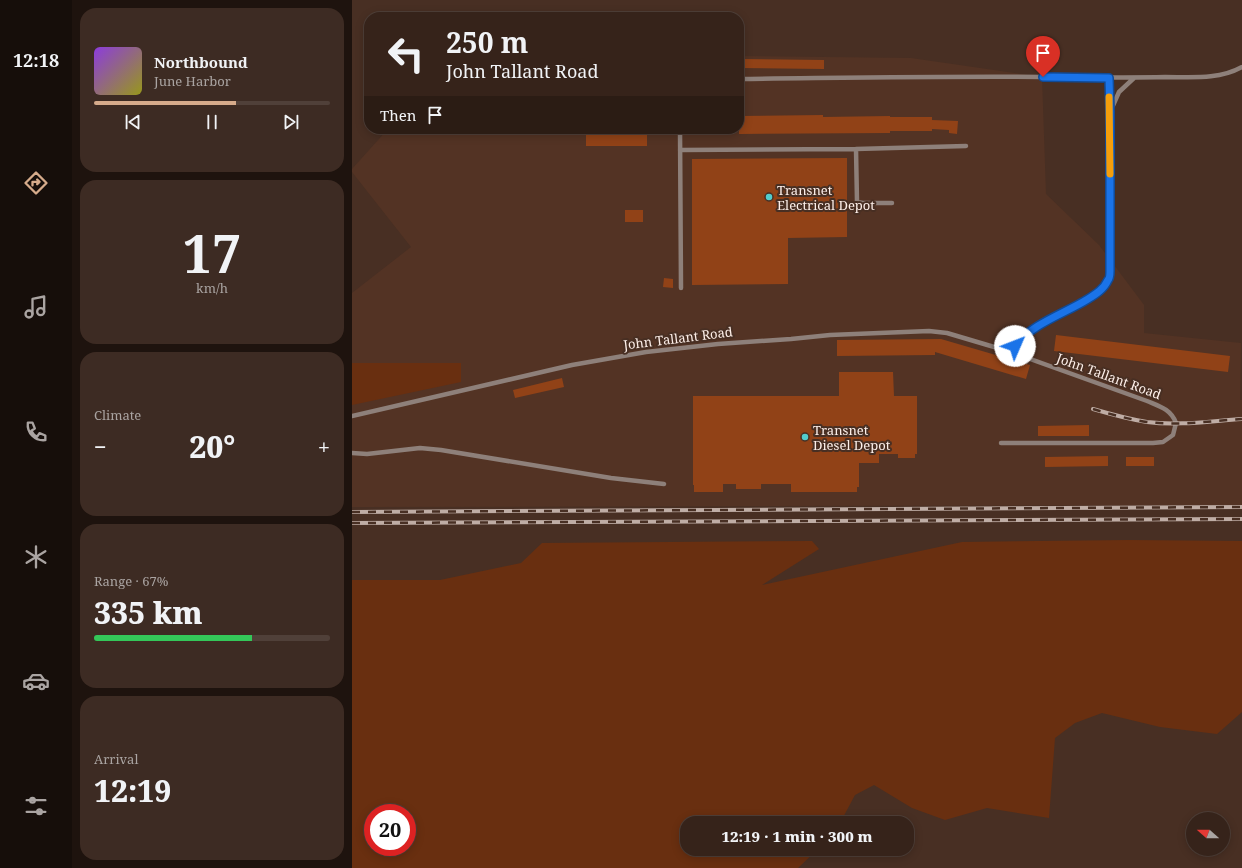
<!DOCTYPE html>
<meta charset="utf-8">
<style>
:root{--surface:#36231a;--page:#3d2b23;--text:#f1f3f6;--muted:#aaa4a2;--line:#504039;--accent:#d6ab8b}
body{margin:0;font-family:"Noto Serif",serif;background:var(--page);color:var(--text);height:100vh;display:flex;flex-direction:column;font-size:15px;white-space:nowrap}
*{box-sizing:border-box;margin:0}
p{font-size:13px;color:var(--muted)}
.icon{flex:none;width:22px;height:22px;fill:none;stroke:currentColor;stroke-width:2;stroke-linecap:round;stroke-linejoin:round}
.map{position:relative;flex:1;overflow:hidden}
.side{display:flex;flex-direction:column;gap:8px;padding:8px;background:#1e130e;width:280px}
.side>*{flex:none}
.guide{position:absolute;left:12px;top:12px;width:380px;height:122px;border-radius:16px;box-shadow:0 2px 10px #0003,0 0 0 1px var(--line);background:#36231a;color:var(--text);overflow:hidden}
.needle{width:26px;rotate:291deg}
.tools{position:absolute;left:834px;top:812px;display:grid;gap:8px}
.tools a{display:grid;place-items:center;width:44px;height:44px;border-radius:50%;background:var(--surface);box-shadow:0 2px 10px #0003,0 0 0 1px var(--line);font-size:20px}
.speed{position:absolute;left:12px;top:804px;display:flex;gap:8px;font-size:20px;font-weight:700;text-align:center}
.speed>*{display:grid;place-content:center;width:52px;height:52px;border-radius:50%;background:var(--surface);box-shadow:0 2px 10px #0003,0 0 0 1px var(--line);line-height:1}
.speed .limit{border:6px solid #d22;background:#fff;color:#111}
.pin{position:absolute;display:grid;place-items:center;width:34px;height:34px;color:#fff;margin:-41px -17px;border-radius:50% 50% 50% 0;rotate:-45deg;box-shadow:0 0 4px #0007}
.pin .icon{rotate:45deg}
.me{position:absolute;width:44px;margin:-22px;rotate:46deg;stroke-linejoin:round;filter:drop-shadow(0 0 3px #0008)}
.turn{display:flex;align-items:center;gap:14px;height:84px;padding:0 16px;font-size:18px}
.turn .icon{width:52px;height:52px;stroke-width:2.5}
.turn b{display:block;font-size:28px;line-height:34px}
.then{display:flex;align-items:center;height:38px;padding:0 16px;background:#0003;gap:8px;font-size:15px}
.big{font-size:30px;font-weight:800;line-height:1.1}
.side .card{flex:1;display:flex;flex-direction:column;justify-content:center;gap:6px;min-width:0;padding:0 14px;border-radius:16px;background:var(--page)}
.side .dial{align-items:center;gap:0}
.dial b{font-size:52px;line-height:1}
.song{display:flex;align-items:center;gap:12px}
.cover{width:48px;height:48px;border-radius:6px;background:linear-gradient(135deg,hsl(270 70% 55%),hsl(60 70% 35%))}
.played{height:4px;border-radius:2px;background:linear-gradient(90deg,var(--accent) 60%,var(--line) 60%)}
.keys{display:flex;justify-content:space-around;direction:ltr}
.heat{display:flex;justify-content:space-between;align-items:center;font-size:22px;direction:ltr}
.charge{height:6px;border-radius:3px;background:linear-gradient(90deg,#34c759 67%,var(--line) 0)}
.trip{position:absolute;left:328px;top:816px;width:234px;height:40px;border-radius:16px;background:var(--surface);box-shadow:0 2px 10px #0003,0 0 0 1px var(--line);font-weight:800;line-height:40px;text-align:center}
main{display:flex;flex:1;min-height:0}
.menu{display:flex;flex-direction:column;width:72px;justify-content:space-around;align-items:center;background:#160e0a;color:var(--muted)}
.menu .icon{width:28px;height:28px}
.menu .active{color:var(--accent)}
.menu b{font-size:18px;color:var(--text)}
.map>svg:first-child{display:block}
.built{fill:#533324}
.green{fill:#692f10;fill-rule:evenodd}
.building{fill:#914217}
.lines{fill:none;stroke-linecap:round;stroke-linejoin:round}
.lane{stroke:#8e807a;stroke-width:4.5}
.rail-casing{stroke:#bfada5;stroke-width:4}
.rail{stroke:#482f23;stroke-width:2.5;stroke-dasharray:8;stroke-linecap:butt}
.route-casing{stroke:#114b97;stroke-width:10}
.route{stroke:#1a73e8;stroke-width:7}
.slow{stroke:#f59e0b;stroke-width:7}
.poi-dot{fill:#52cdcd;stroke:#482f23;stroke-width:1.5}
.labels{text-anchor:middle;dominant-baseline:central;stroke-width:4;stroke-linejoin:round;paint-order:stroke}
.poi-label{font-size:13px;fill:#fdefe9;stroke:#482f23;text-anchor:start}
.street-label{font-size:13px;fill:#fdefe9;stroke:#482f23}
</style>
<main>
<nav class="menu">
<b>12:18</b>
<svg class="icon active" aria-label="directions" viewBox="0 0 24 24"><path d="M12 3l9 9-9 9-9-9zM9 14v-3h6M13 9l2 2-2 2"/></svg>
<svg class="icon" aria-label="music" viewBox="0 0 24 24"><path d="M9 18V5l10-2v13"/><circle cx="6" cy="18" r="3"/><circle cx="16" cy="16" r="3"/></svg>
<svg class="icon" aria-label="phone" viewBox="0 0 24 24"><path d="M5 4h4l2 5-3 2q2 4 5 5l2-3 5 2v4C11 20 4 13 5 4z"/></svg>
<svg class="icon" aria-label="climate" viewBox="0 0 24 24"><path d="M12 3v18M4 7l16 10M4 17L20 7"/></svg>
<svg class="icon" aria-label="car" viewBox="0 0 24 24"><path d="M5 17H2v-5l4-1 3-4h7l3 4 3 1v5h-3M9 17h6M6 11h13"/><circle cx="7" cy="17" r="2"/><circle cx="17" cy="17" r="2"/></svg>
<svg class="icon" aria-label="filters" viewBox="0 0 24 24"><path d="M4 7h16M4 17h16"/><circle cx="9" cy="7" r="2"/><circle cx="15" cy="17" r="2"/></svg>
</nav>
<section class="side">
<div class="card">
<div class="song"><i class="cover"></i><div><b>Northbound</b><p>June Harbor</p></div></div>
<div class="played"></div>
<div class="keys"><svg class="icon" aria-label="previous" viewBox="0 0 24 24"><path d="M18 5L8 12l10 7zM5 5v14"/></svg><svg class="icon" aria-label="pause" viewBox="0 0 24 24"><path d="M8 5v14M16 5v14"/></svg><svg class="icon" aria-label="next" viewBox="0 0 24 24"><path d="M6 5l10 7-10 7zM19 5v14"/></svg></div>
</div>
<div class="card dial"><b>17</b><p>km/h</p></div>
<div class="card"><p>Climate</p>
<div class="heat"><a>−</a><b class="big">20°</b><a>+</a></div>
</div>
<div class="card"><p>Range · 67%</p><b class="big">335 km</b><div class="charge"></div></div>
<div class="card"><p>Arrival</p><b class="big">12:19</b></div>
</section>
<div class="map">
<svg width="890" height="868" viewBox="0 0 890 868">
<rect width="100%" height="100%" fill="#482f23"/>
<path class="built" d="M387,56L559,58L690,77L694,194L747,245L792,305V333L889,343L888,400H890V505L0,507V293L59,247L0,172V169L36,129H387Z"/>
<path class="green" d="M0,363H109V382L0,405Z
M777,540L890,541V712L865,734L808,727L750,713L723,723L703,738L697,818L635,808L593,820L560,808L522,785L503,795L488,823H335V849H466L446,868H0V580H88L169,563L190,543L460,541L467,549L410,585L610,542ZM21,813H55V847H21Z"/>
<path class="building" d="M387,59L472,60V69L387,68Z
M471,115V117L538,116V117H580V120L606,121L605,134L597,133V130L580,129V131H538V133L387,134V116Z
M234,129H295V146H234Z
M495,158V237L436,238V284L340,285V159Z
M273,210H291V222H273Z
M312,278L321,279V288L311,287Z
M704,335L878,356L876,372L702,351Z
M589,339L678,365L674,379L583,352V355L485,356V340Z
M487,372H541L542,396H565V454H563V458H546V454H527V463H507V487H505V492H439V484H409V489H384V484H371V492H342V485H341V396H487Z
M210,378L212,387L163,398L161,390Z
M737,425V436H686V426Z
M756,456V466L693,467V457Z
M774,457H802V466H774Z"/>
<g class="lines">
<path class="lane" d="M387,79C489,78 591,76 692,77C733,77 773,78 813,77C839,77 867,80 890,67
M759,110L767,92L782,78
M328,129L329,288
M504,149L505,202L511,203H540
M328,150L504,149L614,146
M659,352L668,340L674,334C694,321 748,300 757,280C760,274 758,265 759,258L758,112L757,78
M0,416L220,365L294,352L366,344L439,339L478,335L577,331L595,333L659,352L795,401C807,406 819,409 824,423L821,435L811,442L801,443H649
M0,453L15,454L68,448L89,450L259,478L312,484"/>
<defs>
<path id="rail" d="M741,409C758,414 776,419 795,422C826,426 858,421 890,419
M0,512L890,507
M0,523L890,519"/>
</defs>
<use href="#rail" class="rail-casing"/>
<use href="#rail" class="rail"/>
</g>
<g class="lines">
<defs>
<path id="route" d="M663,346C681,323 712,314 736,299C744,294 752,289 756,280C758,278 758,274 758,271V112L757,78L691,77"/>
</defs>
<use href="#route" class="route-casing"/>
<use href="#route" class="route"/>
<path class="slow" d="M757,97L758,174"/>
</g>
<g class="poi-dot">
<circle cx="417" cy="197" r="4"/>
<circle cx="453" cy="437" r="4"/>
</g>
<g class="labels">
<g class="poi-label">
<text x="425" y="190">Transnet<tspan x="425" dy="15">Electrical Depot</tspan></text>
<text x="461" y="430">Transnet<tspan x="461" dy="15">Diesel Depot</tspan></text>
</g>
<g class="street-label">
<text transform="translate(326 338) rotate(-7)">John Tallant Road</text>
<text transform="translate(757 376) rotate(20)">John Tallant Road</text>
</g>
</g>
</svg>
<div class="tools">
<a><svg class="needle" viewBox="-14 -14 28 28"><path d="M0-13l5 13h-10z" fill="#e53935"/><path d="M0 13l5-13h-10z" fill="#aaa4a2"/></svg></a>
</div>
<div class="speed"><div class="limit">20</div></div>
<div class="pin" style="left:691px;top:77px;background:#d93025"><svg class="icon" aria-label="arrive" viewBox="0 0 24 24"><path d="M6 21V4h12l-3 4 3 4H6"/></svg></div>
<svg class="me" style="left:663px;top:346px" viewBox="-20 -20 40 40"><circle r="19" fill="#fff"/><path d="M0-13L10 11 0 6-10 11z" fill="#1a73e8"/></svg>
<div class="trip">12:19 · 1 min · 300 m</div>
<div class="guide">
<div class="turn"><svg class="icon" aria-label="left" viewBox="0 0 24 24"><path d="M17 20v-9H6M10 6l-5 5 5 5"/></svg><div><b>250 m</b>John Tallant Road</div></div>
<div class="then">Then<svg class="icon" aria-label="arrive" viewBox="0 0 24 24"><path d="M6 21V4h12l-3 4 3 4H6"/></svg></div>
</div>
</div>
</main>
